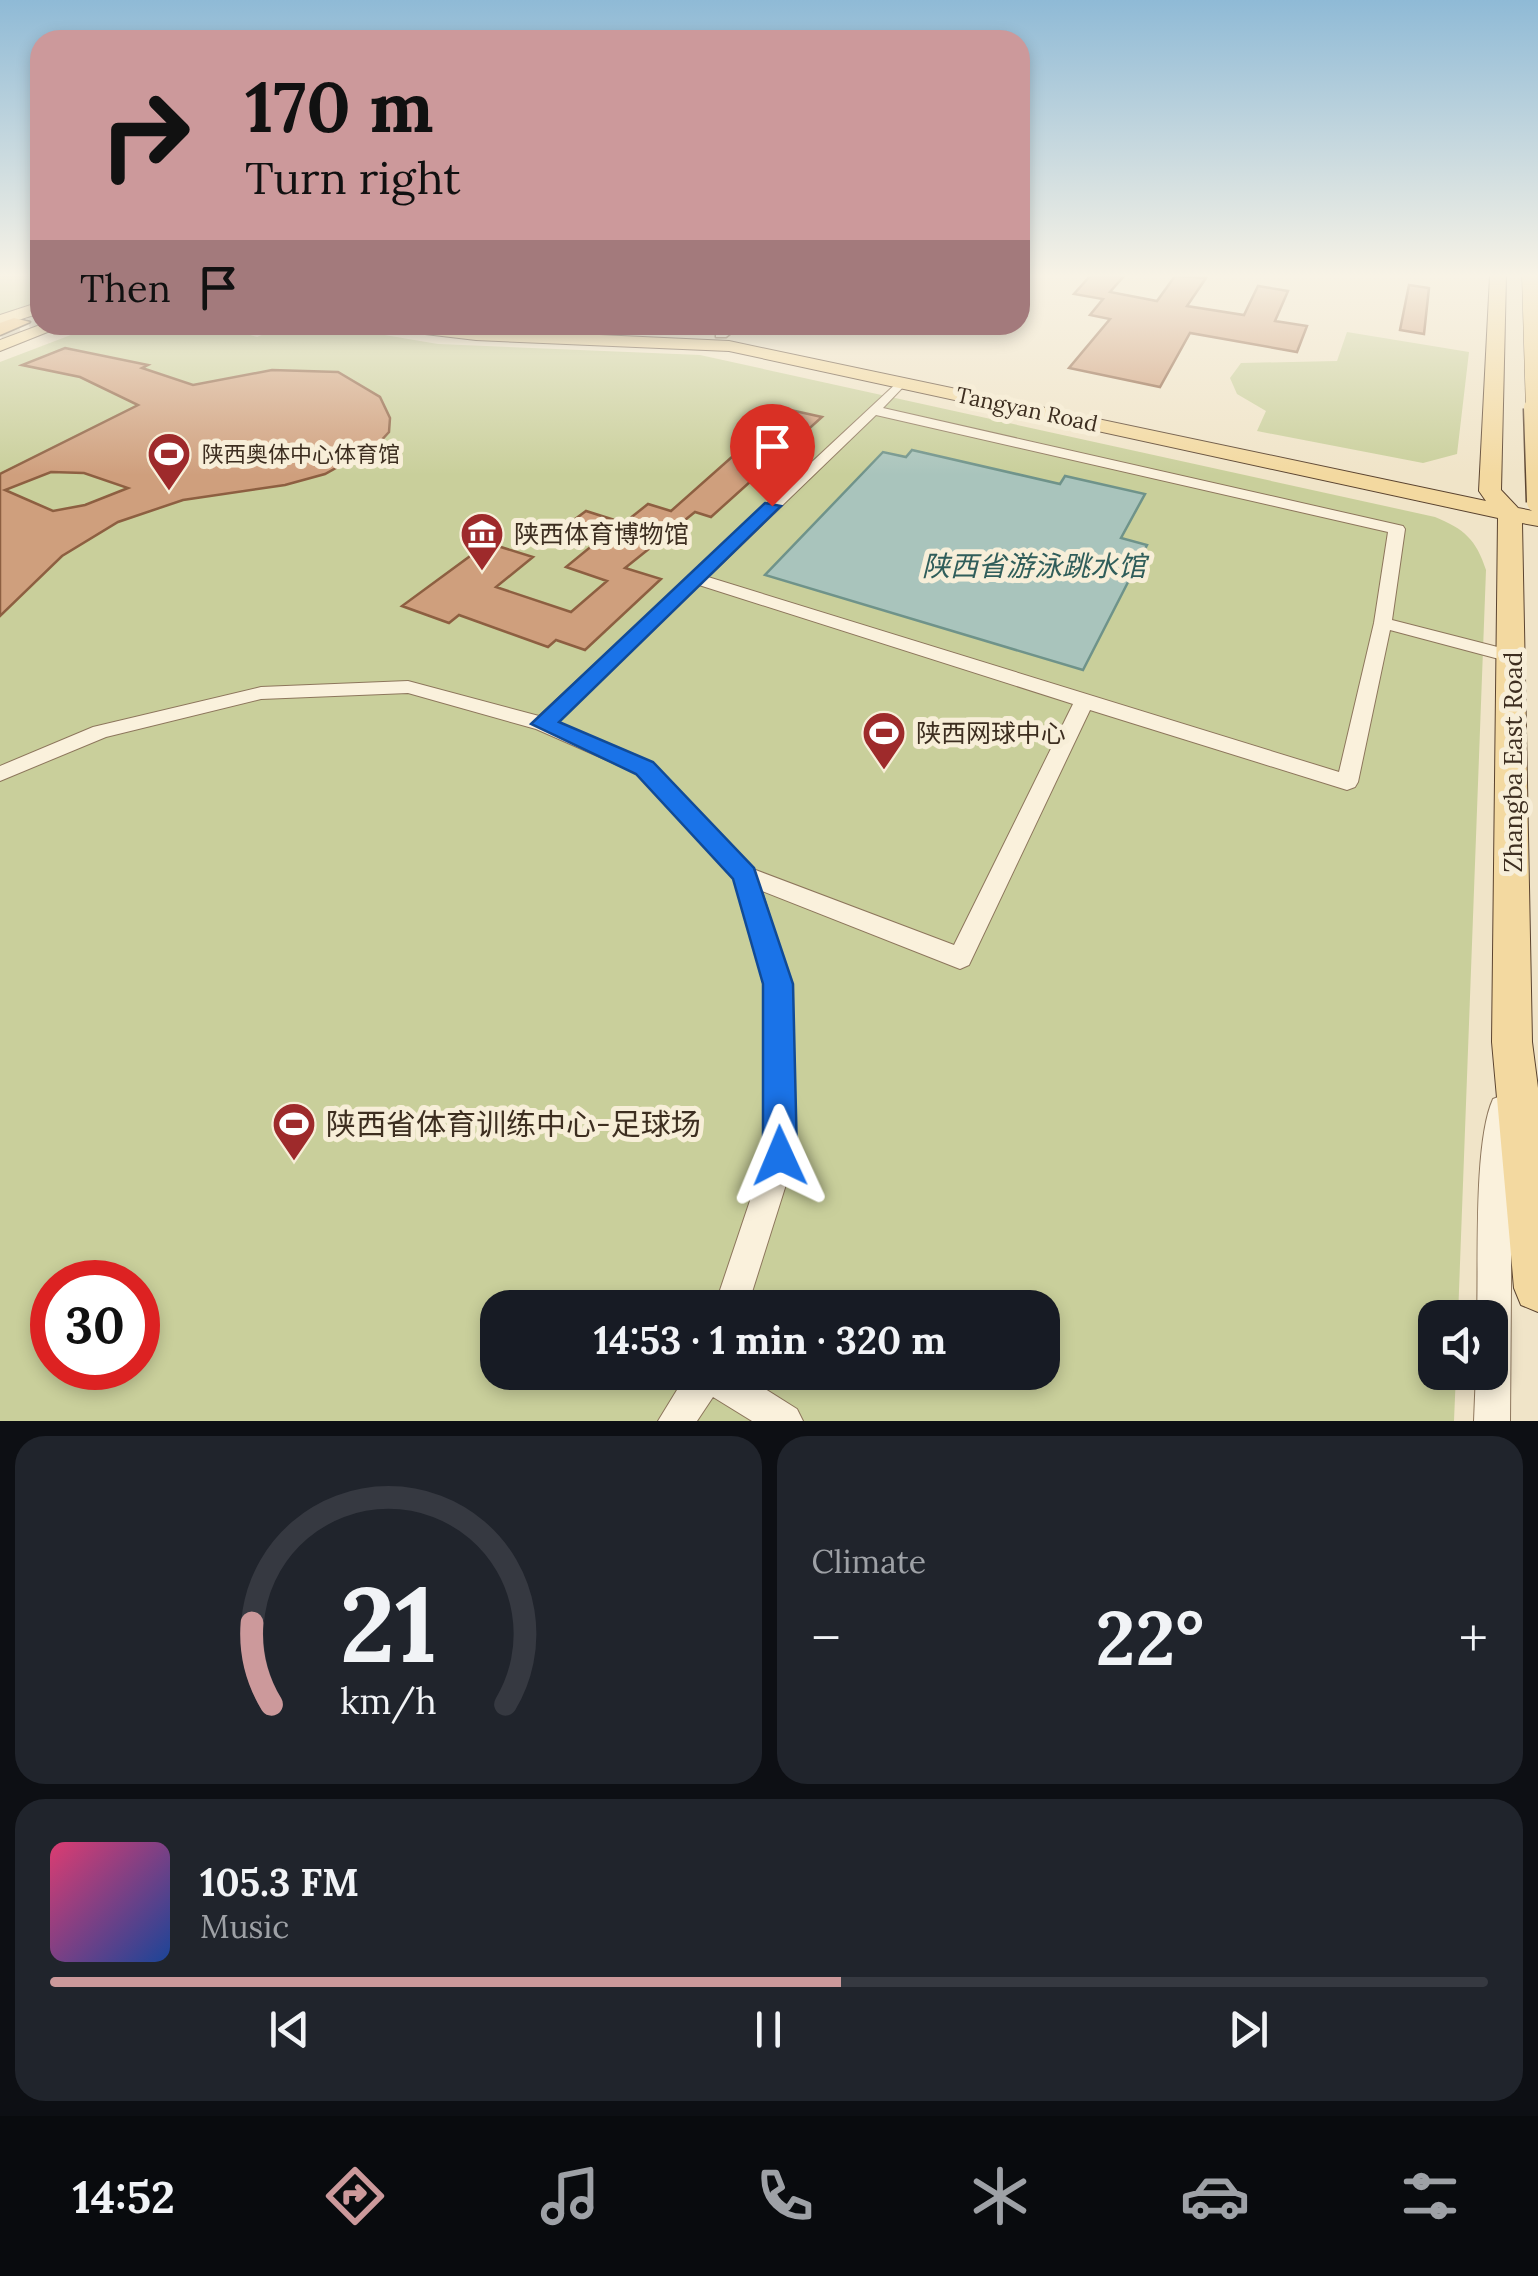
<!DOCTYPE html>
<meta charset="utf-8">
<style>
:root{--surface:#171b24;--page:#20242c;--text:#f1f3f6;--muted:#9ea1a6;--line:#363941;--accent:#cc999b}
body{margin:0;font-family:Lora,"Noto Sans SC",serif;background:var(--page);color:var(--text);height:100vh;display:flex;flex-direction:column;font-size:38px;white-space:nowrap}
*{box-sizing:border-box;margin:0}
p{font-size:32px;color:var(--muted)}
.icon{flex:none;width:55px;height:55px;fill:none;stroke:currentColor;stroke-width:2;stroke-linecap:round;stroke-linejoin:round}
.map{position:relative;height:1421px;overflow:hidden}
.details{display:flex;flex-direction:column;gap:15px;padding:15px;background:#0d0f14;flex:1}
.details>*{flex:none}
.top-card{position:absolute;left:30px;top:30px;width:1000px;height:305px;border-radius:30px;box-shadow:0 5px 15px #0003;background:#cc999b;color:#111;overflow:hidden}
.controls{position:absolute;left:1418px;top:1300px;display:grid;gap:20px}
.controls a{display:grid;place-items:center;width:90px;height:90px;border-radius:20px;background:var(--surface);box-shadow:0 5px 15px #0003;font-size:50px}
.speed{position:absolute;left:30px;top:1260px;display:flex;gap:20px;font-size:50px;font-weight:700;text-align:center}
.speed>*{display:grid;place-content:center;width:130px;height:130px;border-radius:50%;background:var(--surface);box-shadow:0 5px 15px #0003;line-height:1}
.speed .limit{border:15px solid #d22;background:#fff;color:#111}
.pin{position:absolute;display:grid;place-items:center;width:85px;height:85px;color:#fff;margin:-102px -42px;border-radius:50% 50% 50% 0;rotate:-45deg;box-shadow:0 0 10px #0007}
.pin .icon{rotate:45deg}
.me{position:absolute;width:110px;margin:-55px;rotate:359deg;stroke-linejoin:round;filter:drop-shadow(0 0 8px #0008)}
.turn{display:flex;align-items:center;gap:35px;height:210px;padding:0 50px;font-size:45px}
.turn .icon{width:130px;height:130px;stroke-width:2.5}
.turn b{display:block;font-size:70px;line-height:85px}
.then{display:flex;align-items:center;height:95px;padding:0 50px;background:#0003;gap:20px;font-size:38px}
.big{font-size:75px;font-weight:700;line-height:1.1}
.details .tile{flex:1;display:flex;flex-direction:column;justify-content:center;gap:15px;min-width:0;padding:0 35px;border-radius:30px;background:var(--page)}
.details .dial{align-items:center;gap:0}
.dial svg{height:260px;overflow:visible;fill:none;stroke:var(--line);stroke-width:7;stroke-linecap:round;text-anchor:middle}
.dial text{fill:var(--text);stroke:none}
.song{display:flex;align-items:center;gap:30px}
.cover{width:120px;height:120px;border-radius:15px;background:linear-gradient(135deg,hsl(340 70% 55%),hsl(220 70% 35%))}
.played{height:10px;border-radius:5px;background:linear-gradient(90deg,var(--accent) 55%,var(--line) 55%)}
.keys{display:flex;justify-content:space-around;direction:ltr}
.heat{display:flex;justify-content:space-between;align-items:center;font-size:55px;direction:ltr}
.details .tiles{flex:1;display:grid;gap:15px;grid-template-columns:1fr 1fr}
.tile:last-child{grid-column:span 2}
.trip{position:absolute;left:480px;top:1290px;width:580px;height:100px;border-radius:30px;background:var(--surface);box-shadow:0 5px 15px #0003;font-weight:700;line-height:100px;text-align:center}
.tab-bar{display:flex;height:160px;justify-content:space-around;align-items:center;background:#090b0e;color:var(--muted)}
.tab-bar .icon{width:70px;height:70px}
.tab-bar .current{color:var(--accent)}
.tab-bar b{font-size:45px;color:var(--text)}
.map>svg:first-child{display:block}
.green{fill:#c9cf9b;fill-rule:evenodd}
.water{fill:#a9c4bc;stroke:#6f938a;stroke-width:2.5}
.building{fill:#cf9f7d;stroke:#8d5f41;stroke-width:2.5;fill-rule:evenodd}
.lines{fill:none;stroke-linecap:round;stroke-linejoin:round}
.trunk-tunnel{stroke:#ccc0a6;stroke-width:20;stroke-dasharray:20 10;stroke-linecap:butt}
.minor-casing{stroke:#8d765c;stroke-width:2}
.tertiary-casing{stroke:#8d765c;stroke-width:3}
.primary-casing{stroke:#5b4430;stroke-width:2}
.trunk-casing{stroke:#5b4430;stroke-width:3}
.minor{fill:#faf1dc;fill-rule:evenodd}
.tertiary{fill:#faf1dc;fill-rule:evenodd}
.primary{fill:#f3d9a0;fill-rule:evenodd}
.trunk{fill:#eabe7c;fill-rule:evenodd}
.primary-bridge-far1-casing{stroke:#5b4430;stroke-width:19;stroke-linecap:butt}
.primary-bridge-casing{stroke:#5b4430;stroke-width:25;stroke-linecap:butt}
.primary-bridge-far1{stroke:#f3d9a0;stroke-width:18}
.primary-bridge{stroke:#f3d9a0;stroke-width:22}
.route{fill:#1a73e8;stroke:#114b97;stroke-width:2.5}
.labels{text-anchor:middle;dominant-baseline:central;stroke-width:10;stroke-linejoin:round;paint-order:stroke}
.far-street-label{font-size:22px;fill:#3d2e20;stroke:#f7eed8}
.far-poi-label{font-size:22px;fill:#3d2e20;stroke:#f7eed8;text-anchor:start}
.poi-label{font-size:25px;fill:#3d2e20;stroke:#f7eed8;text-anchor:start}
.street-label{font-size:25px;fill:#3d2e20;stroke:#f7eed8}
.water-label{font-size:28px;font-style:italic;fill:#2f5d5a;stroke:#f7eed8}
.near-poi-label{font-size:30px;fill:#3d2e20;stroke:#f7eed8;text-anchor:start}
</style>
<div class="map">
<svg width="1538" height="1421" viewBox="0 0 1538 1421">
<rect width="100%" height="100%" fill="#f0e4c8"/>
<path class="green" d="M0,276H40V301L0,315Z
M97,325H217L257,337L285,325H325L438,344L700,355L1435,517C1464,529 1476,539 1486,570L1458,1317L1435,1318V1372L1456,1373L1454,1421H0V362ZM52,1282H138V1368H52ZM498,1308H1042V1372H498Z
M1347,332L1469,352L1457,454L1423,463L1257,431L1266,411L1237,394L1230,378L1241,363L1337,361Z"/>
<path class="water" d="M912,450L1060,484L1065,476L1145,494L1121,538L1147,545L1083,670L765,575L883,452L906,457Z"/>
<path class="building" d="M1090,276H1124L1110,292L1157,301L1175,276L1206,278L1187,306L1244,315L1258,286L1288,291L1275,321L1307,326L1297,352L1190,333L1160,387L1069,368L1110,319L1090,315L1103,299L1074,294Z
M1409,285L1429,288L1424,334L1400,330Z
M65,348L148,365L142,368L193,385L272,370L338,372L380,397L390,418L389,432L377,445L325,474L285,485L183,500L118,522L62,556L0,616V474L138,405L80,377L22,365ZM51,472L84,473L128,488L85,505L53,511L5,490Z
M786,409L822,417L711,517L695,512L625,568L661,579L585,650L556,640L548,647L459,615L449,623L402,606L488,543L533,557L496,587L571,612L607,581L566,567L599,540L563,528L586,511L624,523L648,504L671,511Z"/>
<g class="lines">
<path class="trunk-tunnel" d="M0,333L40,319"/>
<defs>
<path id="minor" d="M901,379L907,383L883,408L1403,526L1405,529L1392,620L1521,653L1523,657L1514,663L1390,630L1358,782L1355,787L1347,790L1090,710L969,965L960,969L762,891L791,984L795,1156L747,1308H714L765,1156V984L734,879L636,773L536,729L408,693L261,699L106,737L0,781V766L93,727L261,687L408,681L539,716ZM876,415L1388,532L1374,623L1339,772L708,577ZM699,585L1073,704L954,945L753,869L652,763L557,722Z
M1503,1095L1513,1099L1517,1108L1512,1157L1510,1421H1474L1476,1372H1490V1318H1477C1479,1264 1473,1143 1493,1099Z
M688,1372H738L797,1409L803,1421H752L713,1397L697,1421H658Z"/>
<path id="tertiary" d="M724,325H741L726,337H716V331Z"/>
<path id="primary" d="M1490,276H1506L1501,490L1518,508L1538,512V526L1522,523L1532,1042L1538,1088V1312L1521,1305L1514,1288L1492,1042L1498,518L729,351L476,340L391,330L382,325L729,341L1486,501L1479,491Z
M40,302V313L0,326V315Z
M40,325H65L0,351V340Z"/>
<path id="trunk" d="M14,318L30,322L0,335V323Z"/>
</defs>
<use href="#minor" class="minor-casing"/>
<use href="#tertiary" class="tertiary-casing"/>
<use href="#primary" class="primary-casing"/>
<use href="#trunk" class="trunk-casing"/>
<use href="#minor" class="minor"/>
<use href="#tertiary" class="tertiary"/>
<use href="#primary" class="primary"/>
<use href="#trunk" class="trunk"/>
<defs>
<path id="primary-bridge-far1" d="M1531,276L1535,411"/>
<path id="primary-bridge" d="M1535,408L1538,502"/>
</defs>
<use href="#primary-bridge-far1" class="primary-bridge-far1-casing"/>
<use href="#primary-bridge" class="primary-bridge-casing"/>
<use href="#primary-bridge-far1" class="primary-bridge-far1"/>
<use href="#primary-bridge" class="primary-bridge"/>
</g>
<linearGradient id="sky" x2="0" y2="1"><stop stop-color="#8fbad6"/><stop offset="0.58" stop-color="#f8f3e6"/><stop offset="1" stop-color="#f8f3e6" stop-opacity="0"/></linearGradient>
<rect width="1538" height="475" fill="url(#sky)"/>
<path class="route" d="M765,503L781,506L559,722L653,762L754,868L793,984L797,1156L792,1168L780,1173L768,1168L763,1156V984L733,879L636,774L531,724Z"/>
<defs>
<symbol id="stadium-pin" viewBox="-11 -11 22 30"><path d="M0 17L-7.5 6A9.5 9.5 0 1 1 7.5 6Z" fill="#9e2a2b" stroke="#f7eed8"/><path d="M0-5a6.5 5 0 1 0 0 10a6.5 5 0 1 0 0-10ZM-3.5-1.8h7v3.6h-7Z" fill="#fff"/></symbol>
<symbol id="museum-pin" viewBox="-11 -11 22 30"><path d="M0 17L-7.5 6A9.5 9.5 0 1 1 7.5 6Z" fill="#9e2a2b" stroke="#f7eed8"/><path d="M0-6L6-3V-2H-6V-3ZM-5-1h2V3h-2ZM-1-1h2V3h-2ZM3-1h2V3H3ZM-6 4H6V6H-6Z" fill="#fff"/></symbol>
</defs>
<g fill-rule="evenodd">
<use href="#stadium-pin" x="144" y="429" width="50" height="68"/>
<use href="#museum-pin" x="457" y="509" width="50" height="68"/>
<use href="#stadium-pin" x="859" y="708" width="50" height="68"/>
<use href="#stadium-pin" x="269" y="1099" width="50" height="68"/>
</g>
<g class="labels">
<g class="far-street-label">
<text transform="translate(1027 409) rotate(12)">Tangyan Road</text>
</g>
<g class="far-poi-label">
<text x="202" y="454">陕西奥体中心体育馆</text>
</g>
<g class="poi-label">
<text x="514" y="534">陕西体育博物馆</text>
<text x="916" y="733">陕西网球中心</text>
</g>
<g class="street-label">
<text transform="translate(1513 762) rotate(-90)">Zhangba East Road</text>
</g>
<g class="water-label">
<text x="1034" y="566">陕西省游泳跳水馆</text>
</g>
<g class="near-poi-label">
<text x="326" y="1124">陕西省体育训练中心-足球场</text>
</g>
</g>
</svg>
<div class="controls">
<a><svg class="icon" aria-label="sound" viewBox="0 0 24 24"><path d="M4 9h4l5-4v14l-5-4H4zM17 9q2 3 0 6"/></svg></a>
</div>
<div class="speed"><div class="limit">30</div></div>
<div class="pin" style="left:772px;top:506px;background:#d93025"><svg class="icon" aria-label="arrive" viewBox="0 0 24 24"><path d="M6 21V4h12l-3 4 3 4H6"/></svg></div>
<svg class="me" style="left:780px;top:1156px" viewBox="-20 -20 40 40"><path d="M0-17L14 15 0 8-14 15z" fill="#1a73e8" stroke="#fff" stroke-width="4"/></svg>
<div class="trip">14:53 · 1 min · 320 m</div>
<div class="top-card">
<div class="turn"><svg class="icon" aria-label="right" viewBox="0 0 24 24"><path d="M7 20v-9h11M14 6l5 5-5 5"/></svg><div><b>170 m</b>Turn right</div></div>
<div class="then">Then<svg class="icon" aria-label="arrive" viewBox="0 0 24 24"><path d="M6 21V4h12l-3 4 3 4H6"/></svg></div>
</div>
</div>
<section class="details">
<div class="tiles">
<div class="tile dial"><svg viewBox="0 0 100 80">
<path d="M14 69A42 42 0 1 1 86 69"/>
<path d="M14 69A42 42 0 0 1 8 44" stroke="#cc999b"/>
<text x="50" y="56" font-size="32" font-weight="700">21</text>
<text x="50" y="72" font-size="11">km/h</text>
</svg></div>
<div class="tile"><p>Climate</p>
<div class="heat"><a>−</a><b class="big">22°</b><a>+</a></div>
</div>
<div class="tile">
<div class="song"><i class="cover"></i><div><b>105.3 FM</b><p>Music</p></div></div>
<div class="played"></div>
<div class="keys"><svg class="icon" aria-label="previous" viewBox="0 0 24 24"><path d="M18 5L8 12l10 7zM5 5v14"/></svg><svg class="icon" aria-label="pause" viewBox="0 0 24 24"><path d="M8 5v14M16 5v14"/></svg><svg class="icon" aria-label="next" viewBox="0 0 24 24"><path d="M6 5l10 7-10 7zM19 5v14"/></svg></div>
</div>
</div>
</section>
<nav class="tab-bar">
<b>14:52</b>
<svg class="icon current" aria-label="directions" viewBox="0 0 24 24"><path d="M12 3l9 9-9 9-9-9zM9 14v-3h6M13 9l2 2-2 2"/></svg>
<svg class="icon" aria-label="music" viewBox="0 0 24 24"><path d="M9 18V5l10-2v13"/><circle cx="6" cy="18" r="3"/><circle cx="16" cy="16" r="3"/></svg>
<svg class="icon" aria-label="phone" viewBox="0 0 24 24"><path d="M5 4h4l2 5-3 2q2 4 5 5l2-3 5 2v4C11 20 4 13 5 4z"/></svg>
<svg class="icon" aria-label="climate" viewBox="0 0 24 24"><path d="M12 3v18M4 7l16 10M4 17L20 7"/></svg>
<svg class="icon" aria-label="car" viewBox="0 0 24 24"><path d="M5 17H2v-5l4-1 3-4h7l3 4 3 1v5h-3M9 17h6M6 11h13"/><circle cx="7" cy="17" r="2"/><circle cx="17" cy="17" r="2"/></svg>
<svg class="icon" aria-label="filters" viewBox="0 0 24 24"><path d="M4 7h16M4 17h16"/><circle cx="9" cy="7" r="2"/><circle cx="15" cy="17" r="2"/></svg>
</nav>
